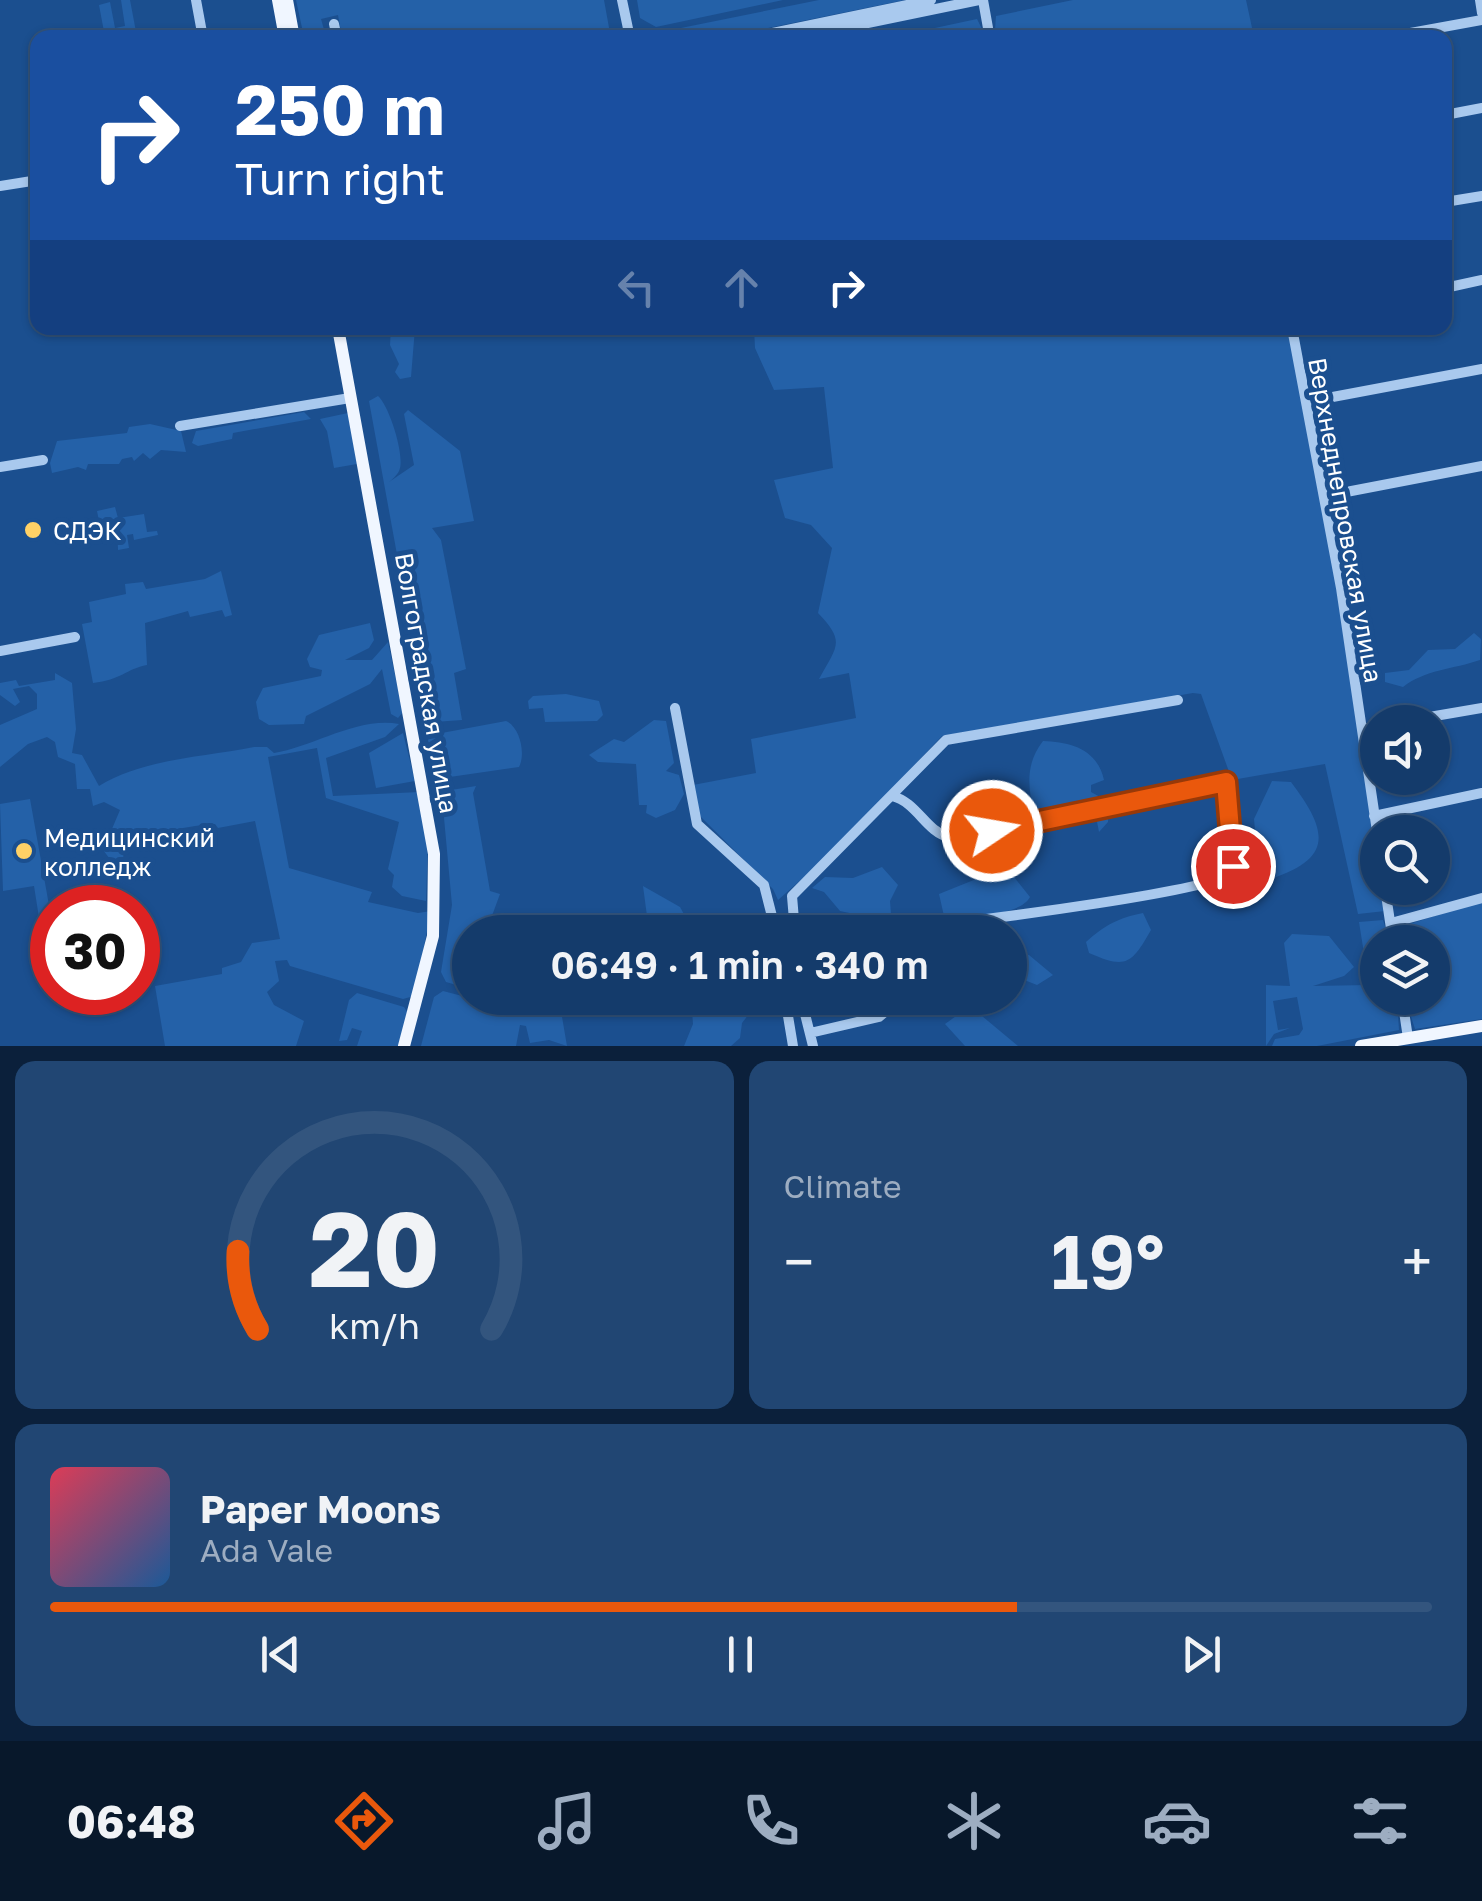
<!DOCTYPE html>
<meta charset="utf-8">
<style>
:root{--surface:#143b6b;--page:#214673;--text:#f1f3f6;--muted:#9dadc1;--line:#33557e;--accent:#ea580c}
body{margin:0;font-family:"Golos Text",sans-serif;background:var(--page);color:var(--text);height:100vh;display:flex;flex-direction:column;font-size:38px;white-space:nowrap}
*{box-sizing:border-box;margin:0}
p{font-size:32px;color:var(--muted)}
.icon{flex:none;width:55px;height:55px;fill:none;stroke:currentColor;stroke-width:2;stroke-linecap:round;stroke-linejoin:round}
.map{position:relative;height:1046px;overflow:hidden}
.details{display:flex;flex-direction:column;gap:15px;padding:15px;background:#0b203b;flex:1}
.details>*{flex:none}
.top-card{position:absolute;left:30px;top:30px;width:1422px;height:305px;border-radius:20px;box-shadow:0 2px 8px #0004,0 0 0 2px var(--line);background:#1a4fa0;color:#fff;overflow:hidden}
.buttons{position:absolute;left:1360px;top:705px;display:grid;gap:20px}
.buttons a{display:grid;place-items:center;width:90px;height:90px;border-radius:50%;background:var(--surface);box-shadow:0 2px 8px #0004,0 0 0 2px var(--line);font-size:50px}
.speed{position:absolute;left:30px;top:885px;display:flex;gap:20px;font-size:50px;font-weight:700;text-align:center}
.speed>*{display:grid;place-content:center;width:130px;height:130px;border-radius:50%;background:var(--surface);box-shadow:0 2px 8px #0004,0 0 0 2px var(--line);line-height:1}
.speed .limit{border:15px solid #d22;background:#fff;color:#111}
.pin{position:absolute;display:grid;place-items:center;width:85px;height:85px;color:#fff;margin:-42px;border:5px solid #fff;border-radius:50%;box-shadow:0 2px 10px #0007}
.me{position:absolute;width:110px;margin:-55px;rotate:78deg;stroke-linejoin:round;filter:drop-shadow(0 0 8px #0008)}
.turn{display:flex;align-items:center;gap:35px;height:210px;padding:0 40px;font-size:45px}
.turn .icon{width:130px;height:130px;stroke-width:2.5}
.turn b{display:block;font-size:70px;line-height:85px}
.lanes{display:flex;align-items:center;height:95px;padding:0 40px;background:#0003;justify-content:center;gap:50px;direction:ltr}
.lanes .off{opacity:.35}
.big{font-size:75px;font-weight:600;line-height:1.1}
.details .tile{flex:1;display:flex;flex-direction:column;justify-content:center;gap:15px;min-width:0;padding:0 35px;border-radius:20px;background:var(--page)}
.details .dial{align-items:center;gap:0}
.dial svg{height:260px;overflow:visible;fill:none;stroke:var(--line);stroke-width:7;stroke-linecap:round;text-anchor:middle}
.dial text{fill:var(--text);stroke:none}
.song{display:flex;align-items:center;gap:30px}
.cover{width:120px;height:120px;border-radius:15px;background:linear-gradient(135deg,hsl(350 70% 55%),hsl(210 70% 35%))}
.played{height:10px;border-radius:5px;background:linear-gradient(90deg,var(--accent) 70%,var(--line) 70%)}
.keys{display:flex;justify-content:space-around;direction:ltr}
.heat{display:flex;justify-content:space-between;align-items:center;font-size:55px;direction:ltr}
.details .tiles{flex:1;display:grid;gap:15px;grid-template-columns:1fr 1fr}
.tile:last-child{grid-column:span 2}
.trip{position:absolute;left:452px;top:915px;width:575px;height:100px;border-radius:50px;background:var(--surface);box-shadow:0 2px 8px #0004,0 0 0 2px var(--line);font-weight:600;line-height:100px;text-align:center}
.menu{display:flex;height:160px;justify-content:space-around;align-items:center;background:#08182b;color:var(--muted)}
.menu .icon{width:70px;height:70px}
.menu .current{color:var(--accent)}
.menu b{font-size:45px;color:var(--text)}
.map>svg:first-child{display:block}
.green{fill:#2461a8}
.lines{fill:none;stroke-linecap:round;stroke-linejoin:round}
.minor{stroke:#a9c9ee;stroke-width:10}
.major{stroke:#f0f6ff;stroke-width:12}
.route-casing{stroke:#983908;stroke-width:25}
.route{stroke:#ea580c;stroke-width:18}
.poi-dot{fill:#ffd166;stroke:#1b4f8f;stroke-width:4}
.labels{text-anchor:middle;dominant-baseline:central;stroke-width:10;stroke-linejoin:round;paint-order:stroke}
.street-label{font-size:25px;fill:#fff;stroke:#1b4f8f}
.poi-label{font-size:25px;fill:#fff;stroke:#1b4f8f;text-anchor:start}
</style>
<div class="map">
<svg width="1482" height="1046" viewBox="0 0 1482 1046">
<rect width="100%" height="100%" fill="#1b4f8f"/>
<path class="green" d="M121,0H130L137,37H105L99,5L110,2L115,28L125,26Z
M296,0H604L610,33L589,38L342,37L338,15L321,19L325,33L333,37H304Z
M637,0H783L656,27L640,18Z
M819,0H905L724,37H662L666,31Z
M1073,0H1246L1254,37L888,38L977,19L984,33L995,30L996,16Z
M391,328H415L411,377L400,379L395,372L399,364L390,345Z
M754,328H1291L1323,498L1377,858L1378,888H1382L1385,911L1358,914L1325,764L1232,780L1201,694L1193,693L942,736L827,857L778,900L773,889L700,816L693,785L756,773L751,739L856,718L849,673L819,679C837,646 846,642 818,613L832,548L811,525L785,518L774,480L833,468L824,387L774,390L755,348Z
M378,396C389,405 406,458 399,471C398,474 391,481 389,482L414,465L404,414L408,410L460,451L474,521L432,528L441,540L466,669L454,673L462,720L434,722L425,708L369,401Z
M304,412L311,419L233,433L232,439L198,446L192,443L196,431Z
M348,413L357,464L334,468L327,431L320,419Z
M150,424L181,431L186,452L161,450L150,459L143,453L134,461L132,457L122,459L119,464H88L86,470L78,467L52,473L50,463L57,441L127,433L129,427Z
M115,507L118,518L144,514L147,532L157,531L158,535L134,540L133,534L127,535L129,548L118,550L117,519L99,521L97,511Z
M221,571L232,615L225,617L222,610L190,617L188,611L145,623L147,665C126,669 121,680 93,683L82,624L92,622L89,602L126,594L125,584L143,582L146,589L205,579Z
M370,623L374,640L369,648L345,660H372L388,642L403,712L398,718L391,714L382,669L370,684L306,716L304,724L269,725L259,719L256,702L263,688L321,676L322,670L310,667L307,659L319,635Z
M1474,633L1481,639L1480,660C1454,669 1424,670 1403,687L1385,682V673L1409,670L1428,650L1455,649Z
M55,673L72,683L76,729L72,753L82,755L99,786C142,759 204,757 254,747H267L274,753C312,747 359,716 399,724L385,737L326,758L333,796L420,792L428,840L426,901L402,896L392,887L394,875L388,869L399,822L326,798L317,748L268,757L289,868L372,892L368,902L418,913L431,911L414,996L403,999L290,966L287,960L275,961L279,981L267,992L274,1005L304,1021L296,1046H165L155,986L222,974V968L241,962L252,943L280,939L255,821L218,828L215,824C194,825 147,834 124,841L123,863H113L103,850L120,810L104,802L93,806L90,789H77L75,764L58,757L55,742L47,737L28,744L0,767V725L37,709V694L29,686L13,689L20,702L15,706L0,695V683L16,680L19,686L55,680Z
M566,694L599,701L603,715L597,721L545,722L543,708L529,709L528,701L533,696Z
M654,720L666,721L674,763L666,771L679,775L684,794L675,810L656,818L646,813L647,805H639L636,764L598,762L589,755L614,739L624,742Z
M506,721C520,727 526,754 519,767L436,779L428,740L431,735Z
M403,733L415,781L376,788L369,753Z
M1043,741C1071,742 1097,749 1104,780L1091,785V792L1109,802L1108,822L1099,832L1094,806L1034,814C1028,787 1025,764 1043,741Z
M1272,781L1291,782C1328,831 1335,859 1267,880L1273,872L1268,869L1271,862L1257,851L1254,819Z
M476,786L473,793L490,891L500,894L486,932H470V989L446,982L441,972L452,905L442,796L445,791Z
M30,799L52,922L40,924L34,886L3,891L0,804Z
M882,867L898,885L890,901L891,914L873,918L840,911L824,892L812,888L825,877L853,878Z
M1006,867L1030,897C1019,917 968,916 944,916L939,894Z
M643,886L680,907L694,932H666L647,916Z
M1482,901V1019L1415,1029L1405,998H1432V942H1398L1397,928Z
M1143,913L1151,930C1131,965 1126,969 1089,953L1086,942C1105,925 1118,918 1143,913Z
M1383,920L1390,942H1378V998H1397L1399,1030L1317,1046H1272L1275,1039L1299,1035L1303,1029L1297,997L1273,1001L1278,1030L1290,1028L1274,1034L1266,1046V985L1290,986L1284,943L1292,934L1329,936L1354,967L1344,976L1313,986L1369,985L1359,922Z
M1010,951L1029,955L1053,975L1037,985L1014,976Z
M443,991L470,998H502L561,1011L567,1046L549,1040L530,1043L526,1026L520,1025L516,1046H421L434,997Z
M357,993L404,1007L408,1013L400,1046H357L362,1031L352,1028L347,1040L339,1041L349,1000Z
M691,998H745L749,1014L742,1023L740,1038L731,1046H684L693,1024Z
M970,1006L1018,1046H965L945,1024Z"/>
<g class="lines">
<path class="minor" d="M196,0L203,38
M622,0L630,38
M983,0L988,28
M1480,0L1482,13
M334,24L337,38
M748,38L931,0
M795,38L979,0
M1383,38L1482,20
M1445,115L1482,108
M0,186L38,180
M1445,202L1482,196
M1445,288L1482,280
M1292,328L1341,588L1378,838
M1306,402L1482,369
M180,426L350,398
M0,467L43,460
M1341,493L1482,466
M0,651L75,637
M675,708L697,824L764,885L776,932
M1400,722L1482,708
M1362,729L1378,726
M1374,816L1482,793
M1385,888L1393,942
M1391,923L1482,898
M795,932L792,896L946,740L1178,700
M887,932C905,918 926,927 946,924C988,919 1212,891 1233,873L1226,782L949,837C926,832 917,802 892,796
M785,998L793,1046
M801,998L813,1046
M1402,998L1408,1038
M810,1033L879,1017L886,1011V998"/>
<path class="major" d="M278,0L285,38
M287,0L294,38
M338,328L434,854L433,936L404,1046
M1361,1046L1482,1026"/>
</g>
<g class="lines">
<defs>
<path id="route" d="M992,831L1226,782L1233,866"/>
</defs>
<use href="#route" class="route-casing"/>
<use href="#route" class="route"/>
</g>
<g class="poi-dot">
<circle cx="33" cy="530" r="10"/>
<circle cx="24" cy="851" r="10"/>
</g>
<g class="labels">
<g class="street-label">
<text transform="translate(1346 520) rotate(80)">Верхнеднепровская улица</text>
<text transform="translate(427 683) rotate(80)">Волгоградская улица</text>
</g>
<g class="poi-label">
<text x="53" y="530">СДЭК</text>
<text x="44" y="837">Медицинский<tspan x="44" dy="29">колледж</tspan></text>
</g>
</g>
</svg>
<div class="buttons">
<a><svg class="icon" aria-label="sound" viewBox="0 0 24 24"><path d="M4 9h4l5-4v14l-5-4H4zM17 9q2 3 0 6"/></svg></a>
<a><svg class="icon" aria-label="search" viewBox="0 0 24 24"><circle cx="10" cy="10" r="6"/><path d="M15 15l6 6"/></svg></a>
<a><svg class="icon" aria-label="layers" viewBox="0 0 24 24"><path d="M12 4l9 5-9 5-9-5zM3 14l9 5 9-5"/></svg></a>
</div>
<div class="speed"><div class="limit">30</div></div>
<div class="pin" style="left:1233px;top:866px;background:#d93025"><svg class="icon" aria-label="arrive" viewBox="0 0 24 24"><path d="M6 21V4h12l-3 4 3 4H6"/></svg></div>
<svg class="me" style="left:992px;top:831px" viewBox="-20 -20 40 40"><circle r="17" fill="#ea580c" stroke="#fff" stroke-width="3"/><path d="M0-11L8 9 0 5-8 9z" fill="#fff"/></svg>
<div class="trip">06:49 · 1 min · 340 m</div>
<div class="top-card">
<div class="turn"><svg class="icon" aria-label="right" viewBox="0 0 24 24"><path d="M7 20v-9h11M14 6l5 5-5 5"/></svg><div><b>250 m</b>Turn right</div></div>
<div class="lanes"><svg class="icon off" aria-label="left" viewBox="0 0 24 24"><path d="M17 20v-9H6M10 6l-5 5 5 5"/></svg><svg class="icon off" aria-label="ahead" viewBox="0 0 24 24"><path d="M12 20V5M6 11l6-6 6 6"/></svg><svg class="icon" aria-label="right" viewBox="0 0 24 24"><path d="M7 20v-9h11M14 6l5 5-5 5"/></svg></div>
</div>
</div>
<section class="details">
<div class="tiles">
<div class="tile dial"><svg viewBox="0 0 100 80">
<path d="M14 69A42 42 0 1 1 86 69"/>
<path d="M14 69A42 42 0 0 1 8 45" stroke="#ea580c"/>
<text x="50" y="56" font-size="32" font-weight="700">20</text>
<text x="50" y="72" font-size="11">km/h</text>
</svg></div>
<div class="tile"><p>Climate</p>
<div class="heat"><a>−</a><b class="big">19°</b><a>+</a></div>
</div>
<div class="tile">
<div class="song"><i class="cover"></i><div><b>Paper Moons</b><p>Ada Vale</p></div></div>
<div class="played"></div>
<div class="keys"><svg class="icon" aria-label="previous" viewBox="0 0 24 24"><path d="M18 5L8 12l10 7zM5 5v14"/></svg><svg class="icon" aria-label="pause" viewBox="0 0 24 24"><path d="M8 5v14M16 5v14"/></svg><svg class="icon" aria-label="next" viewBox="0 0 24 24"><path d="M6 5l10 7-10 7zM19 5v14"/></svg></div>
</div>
</div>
</section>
<nav class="menu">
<b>06:48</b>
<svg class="icon current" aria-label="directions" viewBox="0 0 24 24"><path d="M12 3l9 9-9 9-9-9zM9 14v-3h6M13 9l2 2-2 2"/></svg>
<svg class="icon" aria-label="music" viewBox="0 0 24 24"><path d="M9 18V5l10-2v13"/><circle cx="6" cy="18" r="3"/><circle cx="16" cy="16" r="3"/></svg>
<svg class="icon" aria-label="phone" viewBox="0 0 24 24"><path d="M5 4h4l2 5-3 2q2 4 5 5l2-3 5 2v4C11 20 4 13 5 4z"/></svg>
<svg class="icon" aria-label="climate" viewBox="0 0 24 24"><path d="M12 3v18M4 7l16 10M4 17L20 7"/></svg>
<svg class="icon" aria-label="car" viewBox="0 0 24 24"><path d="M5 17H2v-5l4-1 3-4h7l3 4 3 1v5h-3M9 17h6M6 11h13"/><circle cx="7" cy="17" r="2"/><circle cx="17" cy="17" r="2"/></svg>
<svg class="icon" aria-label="filters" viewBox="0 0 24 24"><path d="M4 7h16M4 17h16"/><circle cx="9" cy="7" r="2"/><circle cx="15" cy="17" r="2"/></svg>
</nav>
